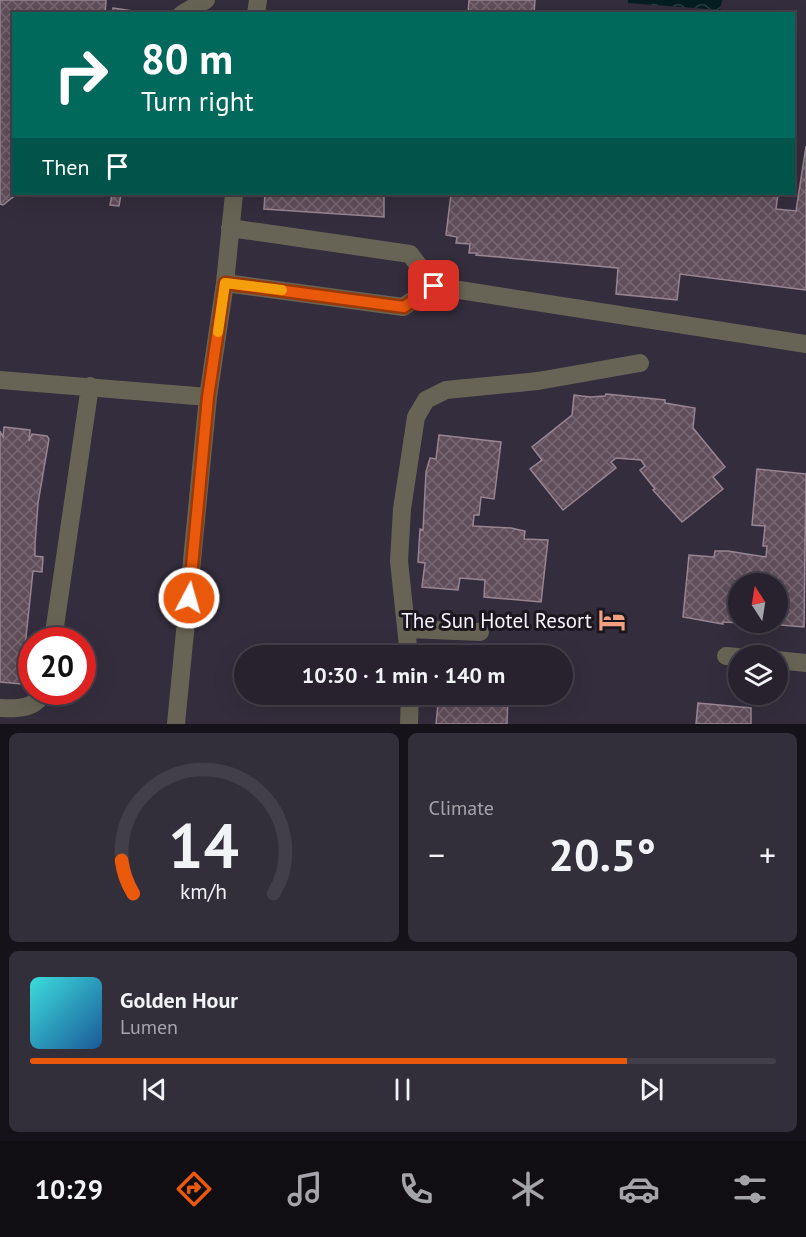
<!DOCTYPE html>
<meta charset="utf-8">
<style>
:root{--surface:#27222e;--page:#332f3a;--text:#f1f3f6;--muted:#a4a4aa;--line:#433f4a;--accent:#ea580c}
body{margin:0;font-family:"PT Sans",sans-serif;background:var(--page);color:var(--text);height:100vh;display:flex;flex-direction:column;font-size:22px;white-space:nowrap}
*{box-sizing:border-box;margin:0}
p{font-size:20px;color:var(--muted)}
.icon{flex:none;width:33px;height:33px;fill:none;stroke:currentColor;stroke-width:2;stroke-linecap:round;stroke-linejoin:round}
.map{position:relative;height:724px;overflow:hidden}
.drawer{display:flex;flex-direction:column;gap:9px;padding:9px;background:#151319;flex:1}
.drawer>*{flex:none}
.hud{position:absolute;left:12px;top:12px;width:783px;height:183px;border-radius:0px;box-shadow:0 6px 24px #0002,0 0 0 2px var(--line);background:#00695c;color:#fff;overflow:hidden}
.needle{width:39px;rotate:348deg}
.controls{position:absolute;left:728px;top:573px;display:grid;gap:12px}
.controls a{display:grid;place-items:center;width:60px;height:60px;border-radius:50%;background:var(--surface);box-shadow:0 6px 24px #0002,0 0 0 2px var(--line);font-size:30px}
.speed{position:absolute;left:18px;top:627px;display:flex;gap:12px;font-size:30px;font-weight:700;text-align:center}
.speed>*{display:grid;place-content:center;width:78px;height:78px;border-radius:50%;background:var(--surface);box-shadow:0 6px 24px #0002,0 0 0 2px var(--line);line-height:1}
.speed .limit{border:9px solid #d22;background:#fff;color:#111}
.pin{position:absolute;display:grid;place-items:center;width:51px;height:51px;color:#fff;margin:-26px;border-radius:12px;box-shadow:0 3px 9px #0006}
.me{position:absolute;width:66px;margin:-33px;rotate:6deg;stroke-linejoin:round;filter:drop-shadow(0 0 4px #0008)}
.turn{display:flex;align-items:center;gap:21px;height:126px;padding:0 30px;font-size:27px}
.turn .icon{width:78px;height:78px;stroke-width:2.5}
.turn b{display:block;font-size:42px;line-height:51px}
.then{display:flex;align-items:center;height:57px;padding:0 30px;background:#0003;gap:12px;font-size:22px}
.big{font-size:45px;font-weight:600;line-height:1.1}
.drawer .widget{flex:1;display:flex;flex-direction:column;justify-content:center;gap:9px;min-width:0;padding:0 21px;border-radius:9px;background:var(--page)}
.drawer .dial{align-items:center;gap:0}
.dial svg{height:156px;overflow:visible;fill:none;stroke:var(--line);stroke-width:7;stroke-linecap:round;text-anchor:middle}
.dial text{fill:var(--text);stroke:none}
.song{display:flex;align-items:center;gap:18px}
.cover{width:72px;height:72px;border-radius:9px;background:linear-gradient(135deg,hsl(180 70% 55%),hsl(210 70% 35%))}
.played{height:6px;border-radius:3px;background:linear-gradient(90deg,var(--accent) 80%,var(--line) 80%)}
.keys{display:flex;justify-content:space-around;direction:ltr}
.heat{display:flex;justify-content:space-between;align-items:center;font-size:33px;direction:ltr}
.drawer .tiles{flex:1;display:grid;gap:9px;grid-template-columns:1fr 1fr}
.widget:last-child{grid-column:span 2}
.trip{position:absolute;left:234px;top:645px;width:339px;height:60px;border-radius:30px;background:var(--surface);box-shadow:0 6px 24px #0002,0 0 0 2px var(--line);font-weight:600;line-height:60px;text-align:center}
.dock{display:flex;height:96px;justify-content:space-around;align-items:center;background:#100e12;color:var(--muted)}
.dock .icon{width:42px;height:42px}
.dock .on{color:var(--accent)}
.dock b{font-size:27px;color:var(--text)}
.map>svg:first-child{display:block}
.water{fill:url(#water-waves)}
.building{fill:url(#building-cross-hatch);stroke:#988591;stroke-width:1.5}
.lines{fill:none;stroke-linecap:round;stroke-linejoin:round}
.minor{stroke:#686455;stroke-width:18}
.route-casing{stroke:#983908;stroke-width:15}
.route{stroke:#ea580c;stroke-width:10}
.slow{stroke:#f59e0b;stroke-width:10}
.labels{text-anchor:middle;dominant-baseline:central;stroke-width:6;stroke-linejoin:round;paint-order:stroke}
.poi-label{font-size:21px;fill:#f7f2fd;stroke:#1a171e;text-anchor:end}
</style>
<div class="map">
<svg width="806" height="724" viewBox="0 0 806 724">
<defs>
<pattern id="water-waves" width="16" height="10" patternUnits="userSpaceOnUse" patternTransform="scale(1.5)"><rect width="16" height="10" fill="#041d20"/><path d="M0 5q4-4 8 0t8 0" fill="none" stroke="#293e41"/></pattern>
<pattern id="building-cross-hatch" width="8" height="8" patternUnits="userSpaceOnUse" patternTransform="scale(1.5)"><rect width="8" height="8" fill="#604e5a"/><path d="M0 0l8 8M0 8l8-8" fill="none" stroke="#786873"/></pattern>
</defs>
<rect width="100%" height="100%" fill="#342d3d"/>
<path class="water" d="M628,0H722L720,10L628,3Z"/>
<path class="building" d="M0,0H106L105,14H14V194H17L3,205L0,204Z
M469,0H535L534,14H468Z
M113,8L146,13V14H113Z
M806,146V290L680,274L677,300L616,294L618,268L476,255L477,253H469L470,244L456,243L457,237L446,235L451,194H778L776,209L796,211Z
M112,194H121L119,206L110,205Z
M265,194H384V217L264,209Z
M606,394L665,400V403L695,408L693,428L725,467L713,477L723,489L682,522L653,490L655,489L640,470L645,466L641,460L616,458L611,462L616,468L563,510L530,469L542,460L532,447L572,415L574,395L590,397L605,396Z
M4,427L30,430L29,441L32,434L47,436L49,439L38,503L35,544V556L43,557L42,572L33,571L21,684L0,682V431L3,437Z
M439,435L501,442L494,499L481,497L479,515H474L473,526L511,528L525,531L524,539L548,540L541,602L484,597L485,580L460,578L458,590L422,587L425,563L418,562L420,529L423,530L426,472L430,458L436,459Z
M757,469L806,474L804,627L768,624L777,622V584H738V622L741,623L723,622V624L683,617L689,555L714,557L715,551H728L766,557L767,546H763L765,526L752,525Z
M439,694H508L507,724H436Z
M698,703L751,708V724H696Z"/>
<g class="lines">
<path class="minor" d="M182,14L206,0
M256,14L258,0
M230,228L410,254L434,286
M225,283L403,307L434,286L806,344
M0,380L208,397
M408,629L480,632
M53,640L90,386
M409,656L399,561L402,509L416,417L426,400L446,390L538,381L640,363
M726,656L738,657
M777,660L806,663
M0,708C17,709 36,709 43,692
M176,724L208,397L225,283L234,194
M409,724L410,694"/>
</g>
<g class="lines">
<defs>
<path id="route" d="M189,598L208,397L225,283L404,307L434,286"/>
</defs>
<use href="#route" class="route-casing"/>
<use href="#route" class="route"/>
<path class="slow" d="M218,332L225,283L282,290"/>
</g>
<defs>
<symbol id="hotel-bare" viewBox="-9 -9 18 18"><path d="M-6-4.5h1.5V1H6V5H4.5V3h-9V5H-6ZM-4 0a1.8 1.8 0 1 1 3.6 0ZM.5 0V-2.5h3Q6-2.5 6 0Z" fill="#f2a07f" stroke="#1a171e" stroke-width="2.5" paint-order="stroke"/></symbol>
</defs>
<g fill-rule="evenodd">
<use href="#hotel-bare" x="593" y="601" width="38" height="38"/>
</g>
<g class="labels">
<g class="poi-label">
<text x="592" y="620">The Sun Hotel Resort</text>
</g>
</g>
</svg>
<div class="controls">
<a><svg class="needle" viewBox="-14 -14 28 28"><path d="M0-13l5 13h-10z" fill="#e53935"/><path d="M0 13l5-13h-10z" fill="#a4a4aa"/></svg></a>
<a><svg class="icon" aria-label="layers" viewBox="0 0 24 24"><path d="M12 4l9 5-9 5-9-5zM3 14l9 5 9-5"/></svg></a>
</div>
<div class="speed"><div class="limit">20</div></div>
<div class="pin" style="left:434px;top:286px;background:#d93025"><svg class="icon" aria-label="arrive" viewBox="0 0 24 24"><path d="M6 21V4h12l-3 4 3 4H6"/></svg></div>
<svg class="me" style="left:189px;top:598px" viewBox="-20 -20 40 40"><circle r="17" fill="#ea580c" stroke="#fff" stroke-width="3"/><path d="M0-11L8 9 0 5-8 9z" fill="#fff"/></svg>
<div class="trip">10:30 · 1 min · 140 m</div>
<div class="hud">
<div class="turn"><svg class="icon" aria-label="right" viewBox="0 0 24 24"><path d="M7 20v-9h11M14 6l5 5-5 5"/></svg><div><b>80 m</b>Turn right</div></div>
<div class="then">Then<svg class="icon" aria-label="arrive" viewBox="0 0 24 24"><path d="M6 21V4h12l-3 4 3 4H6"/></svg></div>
</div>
</div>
<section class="drawer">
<div class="tiles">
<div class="widget dial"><svg viewBox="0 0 100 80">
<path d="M14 69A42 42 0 1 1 86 69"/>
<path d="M14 69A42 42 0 0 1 8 52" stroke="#ea580c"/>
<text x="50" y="56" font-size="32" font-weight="700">14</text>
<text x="50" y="72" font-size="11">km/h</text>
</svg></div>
<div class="widget"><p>Climate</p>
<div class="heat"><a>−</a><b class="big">20.5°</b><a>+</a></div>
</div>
<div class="widget">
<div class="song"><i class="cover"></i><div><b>Golden Hour</b><p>Lumen</p></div></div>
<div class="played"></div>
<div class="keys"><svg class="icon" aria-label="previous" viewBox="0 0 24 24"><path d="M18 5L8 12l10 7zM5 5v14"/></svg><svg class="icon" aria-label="pause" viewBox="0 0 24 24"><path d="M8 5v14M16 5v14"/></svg><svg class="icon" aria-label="next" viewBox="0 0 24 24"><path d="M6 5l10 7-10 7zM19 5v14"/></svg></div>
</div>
</div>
</section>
<nav class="dock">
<b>10:29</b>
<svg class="icon on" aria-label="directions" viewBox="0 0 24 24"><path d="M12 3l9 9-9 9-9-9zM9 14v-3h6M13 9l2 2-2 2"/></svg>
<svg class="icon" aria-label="music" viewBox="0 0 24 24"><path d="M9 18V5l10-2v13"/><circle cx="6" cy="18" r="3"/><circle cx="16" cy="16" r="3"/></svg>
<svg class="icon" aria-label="phone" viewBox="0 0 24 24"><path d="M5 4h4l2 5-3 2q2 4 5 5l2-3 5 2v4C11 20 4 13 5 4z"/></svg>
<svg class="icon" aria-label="climate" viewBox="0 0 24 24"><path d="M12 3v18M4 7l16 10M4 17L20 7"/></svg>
<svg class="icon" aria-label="car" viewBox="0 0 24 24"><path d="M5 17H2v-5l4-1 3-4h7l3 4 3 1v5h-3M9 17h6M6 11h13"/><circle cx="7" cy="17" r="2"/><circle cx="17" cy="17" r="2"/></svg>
<svg class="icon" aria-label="filters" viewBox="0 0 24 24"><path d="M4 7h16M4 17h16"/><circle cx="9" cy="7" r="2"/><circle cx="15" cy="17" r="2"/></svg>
</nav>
